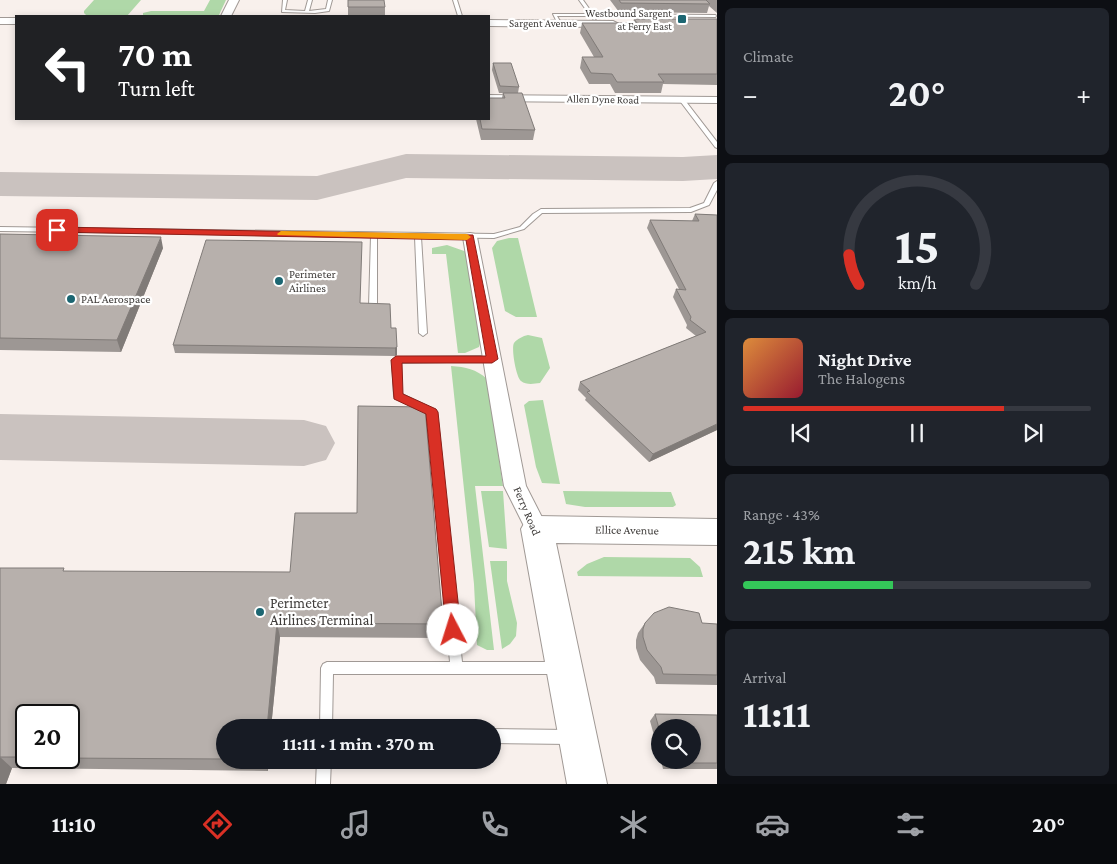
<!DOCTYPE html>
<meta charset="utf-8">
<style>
:root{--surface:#171b24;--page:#20242c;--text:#f1f3f6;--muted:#9ea1a6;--line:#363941;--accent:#d93025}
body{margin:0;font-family:"Crimson Pro",serif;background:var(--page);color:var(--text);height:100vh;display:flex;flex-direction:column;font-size:19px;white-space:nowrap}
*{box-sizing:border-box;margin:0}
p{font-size:16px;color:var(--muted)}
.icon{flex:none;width:28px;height:28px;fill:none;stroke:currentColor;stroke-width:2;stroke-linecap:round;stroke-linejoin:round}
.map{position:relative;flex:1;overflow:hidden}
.panel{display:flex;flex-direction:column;gap:8px;padding:8px;background:#0d0f14;width:400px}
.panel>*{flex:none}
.guide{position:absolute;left:15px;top:15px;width:475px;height:105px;border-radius:0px;box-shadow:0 2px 8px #0003;background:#202124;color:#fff;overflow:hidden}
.controls{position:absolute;left:651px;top:719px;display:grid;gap:10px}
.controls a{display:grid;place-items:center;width:50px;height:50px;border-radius:50%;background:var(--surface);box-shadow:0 2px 8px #0003;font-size:25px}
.speed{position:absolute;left:15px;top:704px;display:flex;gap:10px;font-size:25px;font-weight:700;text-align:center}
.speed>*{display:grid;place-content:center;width:65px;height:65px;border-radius:50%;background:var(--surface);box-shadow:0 2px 8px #0003;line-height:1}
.speed .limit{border:2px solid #111;border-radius:8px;background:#fff;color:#111}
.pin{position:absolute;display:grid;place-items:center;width:42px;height:42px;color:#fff;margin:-21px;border-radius:10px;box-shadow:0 2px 8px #0006}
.me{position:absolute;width:55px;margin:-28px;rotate:355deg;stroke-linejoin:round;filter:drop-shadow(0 0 4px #0008)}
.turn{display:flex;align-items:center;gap:18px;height:105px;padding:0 20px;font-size:22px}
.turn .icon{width:65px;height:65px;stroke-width:2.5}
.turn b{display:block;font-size:35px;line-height:42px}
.big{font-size:38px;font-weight:700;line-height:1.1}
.panel .tile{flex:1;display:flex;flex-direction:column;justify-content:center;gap:8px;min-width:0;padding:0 18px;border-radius:8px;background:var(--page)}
.panel .dial{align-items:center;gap:0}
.dial svg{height:130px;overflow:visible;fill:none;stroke:var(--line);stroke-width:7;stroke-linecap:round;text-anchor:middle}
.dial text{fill:var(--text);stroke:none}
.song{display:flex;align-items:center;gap:15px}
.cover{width:60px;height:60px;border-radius:8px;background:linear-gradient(135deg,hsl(30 70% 55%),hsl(350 70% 35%))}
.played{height:5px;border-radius:2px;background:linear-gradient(90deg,var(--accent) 75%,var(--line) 75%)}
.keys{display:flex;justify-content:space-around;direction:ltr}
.heat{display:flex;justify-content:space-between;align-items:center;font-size:28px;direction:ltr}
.charge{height:8px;border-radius:4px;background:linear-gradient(90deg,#34c759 43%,var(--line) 0)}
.trip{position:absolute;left:216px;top:719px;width:285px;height:50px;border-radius:25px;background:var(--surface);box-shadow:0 2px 8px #0003;font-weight:700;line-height:50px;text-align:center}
.tabs{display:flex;height:80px;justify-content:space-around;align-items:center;background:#090b0e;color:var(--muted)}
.tabs .icon{width:35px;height:35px}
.tabs .current{color:var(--accent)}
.tabs b{font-size:22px;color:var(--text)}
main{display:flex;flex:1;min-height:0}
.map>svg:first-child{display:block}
.green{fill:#afd8a8}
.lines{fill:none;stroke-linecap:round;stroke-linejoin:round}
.taxiway{fill:#cac2bf;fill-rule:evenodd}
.service-casing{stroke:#a09995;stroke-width:2}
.minor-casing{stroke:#a09995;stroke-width:2}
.tertiary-casing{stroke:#a09995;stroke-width:2}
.secondary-casing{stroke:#a09995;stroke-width:2}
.service{fill:#fff;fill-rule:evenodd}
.minor{fill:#fff;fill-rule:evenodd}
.tertiary{fill:#fff;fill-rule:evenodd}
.secondary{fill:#fff;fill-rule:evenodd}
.wall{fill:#9d9794}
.shaded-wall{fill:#807b78}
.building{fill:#b7b0ac;stroke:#807b78}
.route{fill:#d93025;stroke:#8d1f18}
.slow{fill:#f59e0b}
.poi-dot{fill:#1c6672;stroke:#fff;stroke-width:2}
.labels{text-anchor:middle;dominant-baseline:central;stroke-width:4.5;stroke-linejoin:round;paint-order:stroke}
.far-poi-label{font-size:11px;fill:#3f3c3a;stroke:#fff;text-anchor:end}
.far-street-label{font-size:11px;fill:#3f3c3a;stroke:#fff}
.poi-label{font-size:12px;fill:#3f3c3a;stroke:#fff;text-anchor:start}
.street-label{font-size:12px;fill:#3f3c3a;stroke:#fff}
.near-poi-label{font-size:15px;fill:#3f3c3a;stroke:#fff;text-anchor:start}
</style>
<main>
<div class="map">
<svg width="717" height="784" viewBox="0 0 717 784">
<rect width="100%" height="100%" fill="#f8f0ec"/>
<path class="green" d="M94,0H141L127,16L86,15L84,13V11Z
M210,0H226L219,15L216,16L143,15V13L151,11H204Z
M509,238H518L537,317H516L505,311L492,248L497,241Z
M447,245L467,252L481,340L479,347L465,353H458L446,254H432V248Z
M528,335L542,338L550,368L540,383C533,384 526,385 521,381C516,377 511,348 514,343C517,339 523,336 528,335Z
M451,366C466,367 476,369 487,379L503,486H475L494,650H487L477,645L474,584Z
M543,400L560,484L542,483L536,467L524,405L529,401Z
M481,491H503L507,549L489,547Z
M563,491L671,492L676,505L673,507H585L566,504Z
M604,557L690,558L700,567L703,577L578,576L577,572L587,564Z
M490,561H507V581L517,623L516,636L510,644L502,649Z"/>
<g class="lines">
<path class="taxiway" d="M406,154L683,157L717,155V179L683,181L406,178L317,200L0,196V172L317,176Z
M0,414L304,420L326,426L335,443L326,460L304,466L0,460Z"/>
<defs>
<path id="service" d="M283,0H287L285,10L305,11L308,0H312L309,11L326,9L328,0H332L329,11L315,13L282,12Z
M453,0H457L462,16H458Z
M579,0H583L593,14L715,15L717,16L715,17L594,16L596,19L594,20L590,16H557L561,23L558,24L553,14H589Z
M680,99H684L717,142V148L715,147L680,101Z
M717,181V190L709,205L691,212L542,213L524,229L494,238L421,237L427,333L423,336L419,333L415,237L377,236V306L373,308L369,306L371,236L0,231V227L494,234L520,227L533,214L541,209L690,208L704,203L714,183Z
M492,356L495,357L496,359L495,361L400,363L402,394L435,410L437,412L462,662H557L561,664L563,668L561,672L557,674H333L332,728H320L321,668L323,664L327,662H450L428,414L395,398L394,396L392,360L396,357Z
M492,729L570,730L575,732L577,737L575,742L570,744L492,743Z
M317,760H331L330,784H316Z"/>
<path id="minor" d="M0,18H16V24H0Z
M489,95L717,97V103L489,101Z
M470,233L475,234L477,237L526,486L548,529L545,536L537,538L529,536L504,486L463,237L465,234Z"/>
<path id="tertiary" d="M229,0H239L231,16H221Z
M489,20L613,21L619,24L613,27L489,26Z"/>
<path id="secondary" d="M537,516L717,519V545L556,543L607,784H567L521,529L526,520Z"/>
</defs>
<use href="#service" class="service-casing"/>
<use href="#minor" class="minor-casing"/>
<use href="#tertiary" class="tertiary-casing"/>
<use href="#secondary" class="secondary-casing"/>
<use href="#service" class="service"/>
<use href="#minor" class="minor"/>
<use href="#tertiary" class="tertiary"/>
<use href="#secondary" class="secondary"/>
</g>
<path class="wall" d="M348,0L385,7V15H348Z
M610,0H717V13L709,6L707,13L619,12Z
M634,19H717V85L663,84L661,93H615L610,84H589L580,68L582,57H594L580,33L582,23H633Z
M493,63L519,87L518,93L535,130L533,140H481L476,119H489L502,98L503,93H499L492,70Z
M695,214L717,215V430L649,462L585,400L586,398L578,390L580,382L696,336L686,328L687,325L673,297L676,289H679L647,228L650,220L692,221Z
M0,234L163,248L121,352L0,350Z
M360,303L391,328L397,347V355L395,356L175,353L173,345Z
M0,568L65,571L443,624L440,638L280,637L271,728H225V760H268V771L12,768L6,784H0Z
M645,623L717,624V685L656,684L654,677L640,660L636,648V640L638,633Z
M655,714L717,715V769H663L661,760H692L660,728V757L650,721Z"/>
<path class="shaded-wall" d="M161,237L163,248L121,352L117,340Z
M397,347V355L395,356V348Z
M717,424V430L649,462L653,454Z
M277,623L280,637L271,728H267Z
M0,757L12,768L6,784H0Z
M265,760H268V771Z"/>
<path class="building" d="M348,0H384L385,7H348Z
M619,0H706L710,4L621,3Z
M634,19H717V74H658L664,82H617L612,74L591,73L582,57H603L582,23H637Z
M493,63H511L519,87L500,86Z
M503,93H522L535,130L482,129L480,119H489V98H505Z
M695,214L717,215V424L653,454L587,392L590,391L580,382L706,332L690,320L691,317L676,289L686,290L650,220L699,221Z
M0,234L161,237L117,340L0,338Z
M206,240L362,242L360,303L390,304L391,328H396L397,347L395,348L173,345Z
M358,406L425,407L443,624L277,623L267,728H225V759L58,758H69V715H26V757H0V568H64L63,571L290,572L295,513H357Z
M669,607L699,613L702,623L717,624V675L663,674L661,667L647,650L643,637V629L645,623L654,613Z
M655,714L717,715V763H669L668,760H692V728H660V732Z"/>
<path class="route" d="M57,227L473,235L498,359L492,363H402L403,394L436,409L438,412L461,630L459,635L453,637L448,635L446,630L426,414L394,399L391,360L396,356H486L466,240L54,232L53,230Z"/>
<path class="slow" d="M281,231L467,234L471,237L467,240L278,235L277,234Z"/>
<g class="poi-dot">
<rect x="677" y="14" width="10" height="10" rx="2.5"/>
<circle cx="279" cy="281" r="5"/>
<circle cx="71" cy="299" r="5"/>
<circle cx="260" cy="612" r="5"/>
</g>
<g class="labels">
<g class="far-poi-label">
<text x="672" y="13">Westbound Sargent<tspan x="672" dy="13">at Ferry East</tspan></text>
</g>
<g class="far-street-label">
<text x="543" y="23">Sargent Avenue</text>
<text transform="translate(603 99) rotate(1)">Allen Dyne Road</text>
</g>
<g class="poi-label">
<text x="289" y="274">Perimeter<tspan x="289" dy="14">Airlines</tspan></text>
<text x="81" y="299">PAL Aerospace</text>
</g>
<g class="street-label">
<text transform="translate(527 511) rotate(67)">Ferry Road</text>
<text transform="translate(627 530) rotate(1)">Ellice Avenue</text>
</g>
<g class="near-poi-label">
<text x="270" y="603">Perimeter<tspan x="270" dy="17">Airlines Terminal</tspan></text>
</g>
</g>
</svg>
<div class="controls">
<a><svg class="icon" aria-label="search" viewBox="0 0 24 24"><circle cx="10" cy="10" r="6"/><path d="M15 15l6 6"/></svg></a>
</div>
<div class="speed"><div class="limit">20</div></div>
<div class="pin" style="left:57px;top:230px;background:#d93025"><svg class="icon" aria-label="arrive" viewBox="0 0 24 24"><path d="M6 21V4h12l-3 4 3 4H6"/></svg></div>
<svg class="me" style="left:453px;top:630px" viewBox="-20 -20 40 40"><circle r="19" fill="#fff"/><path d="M0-13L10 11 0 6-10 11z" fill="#d93025"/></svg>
<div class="trip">11:11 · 1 min · 370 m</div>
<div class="guide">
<div class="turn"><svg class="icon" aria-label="left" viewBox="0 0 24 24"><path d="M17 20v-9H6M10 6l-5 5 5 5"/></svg><div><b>70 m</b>Turn left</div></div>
</div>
</div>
<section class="panel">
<div class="tile"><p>Climate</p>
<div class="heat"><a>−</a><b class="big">20°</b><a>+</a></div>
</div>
<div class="tile dial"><svg viewBox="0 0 100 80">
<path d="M14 69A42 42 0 1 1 86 69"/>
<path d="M14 69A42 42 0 0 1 8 51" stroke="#d93025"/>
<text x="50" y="56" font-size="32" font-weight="700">15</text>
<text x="50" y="72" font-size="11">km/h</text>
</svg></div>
<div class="tile">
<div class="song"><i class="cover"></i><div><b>Night Drive</b><p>The Halogens</p></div></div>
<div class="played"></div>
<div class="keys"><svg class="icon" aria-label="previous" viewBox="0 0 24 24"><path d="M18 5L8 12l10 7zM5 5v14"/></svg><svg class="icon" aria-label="pause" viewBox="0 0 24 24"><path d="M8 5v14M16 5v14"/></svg><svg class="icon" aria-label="next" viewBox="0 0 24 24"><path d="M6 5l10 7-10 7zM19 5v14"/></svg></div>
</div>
<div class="tile"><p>Range · 43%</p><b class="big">215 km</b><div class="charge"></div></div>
<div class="tile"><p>Arrival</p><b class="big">11:11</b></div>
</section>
</main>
<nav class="tabs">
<b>11:10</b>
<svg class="icon current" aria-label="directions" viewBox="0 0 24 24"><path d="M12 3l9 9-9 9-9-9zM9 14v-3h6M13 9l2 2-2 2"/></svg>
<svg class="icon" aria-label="music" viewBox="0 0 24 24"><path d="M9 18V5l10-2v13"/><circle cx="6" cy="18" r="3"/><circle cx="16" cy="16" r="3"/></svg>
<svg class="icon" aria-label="phone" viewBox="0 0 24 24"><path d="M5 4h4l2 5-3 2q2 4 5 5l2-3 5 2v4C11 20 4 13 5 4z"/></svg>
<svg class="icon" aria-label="climate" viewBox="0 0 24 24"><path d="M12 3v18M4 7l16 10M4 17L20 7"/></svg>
<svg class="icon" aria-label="car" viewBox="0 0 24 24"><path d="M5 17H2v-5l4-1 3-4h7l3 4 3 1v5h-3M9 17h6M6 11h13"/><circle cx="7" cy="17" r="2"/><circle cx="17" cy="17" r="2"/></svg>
<svg class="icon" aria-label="filters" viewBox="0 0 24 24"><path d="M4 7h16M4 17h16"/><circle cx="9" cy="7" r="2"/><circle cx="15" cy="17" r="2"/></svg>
<b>20°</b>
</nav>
